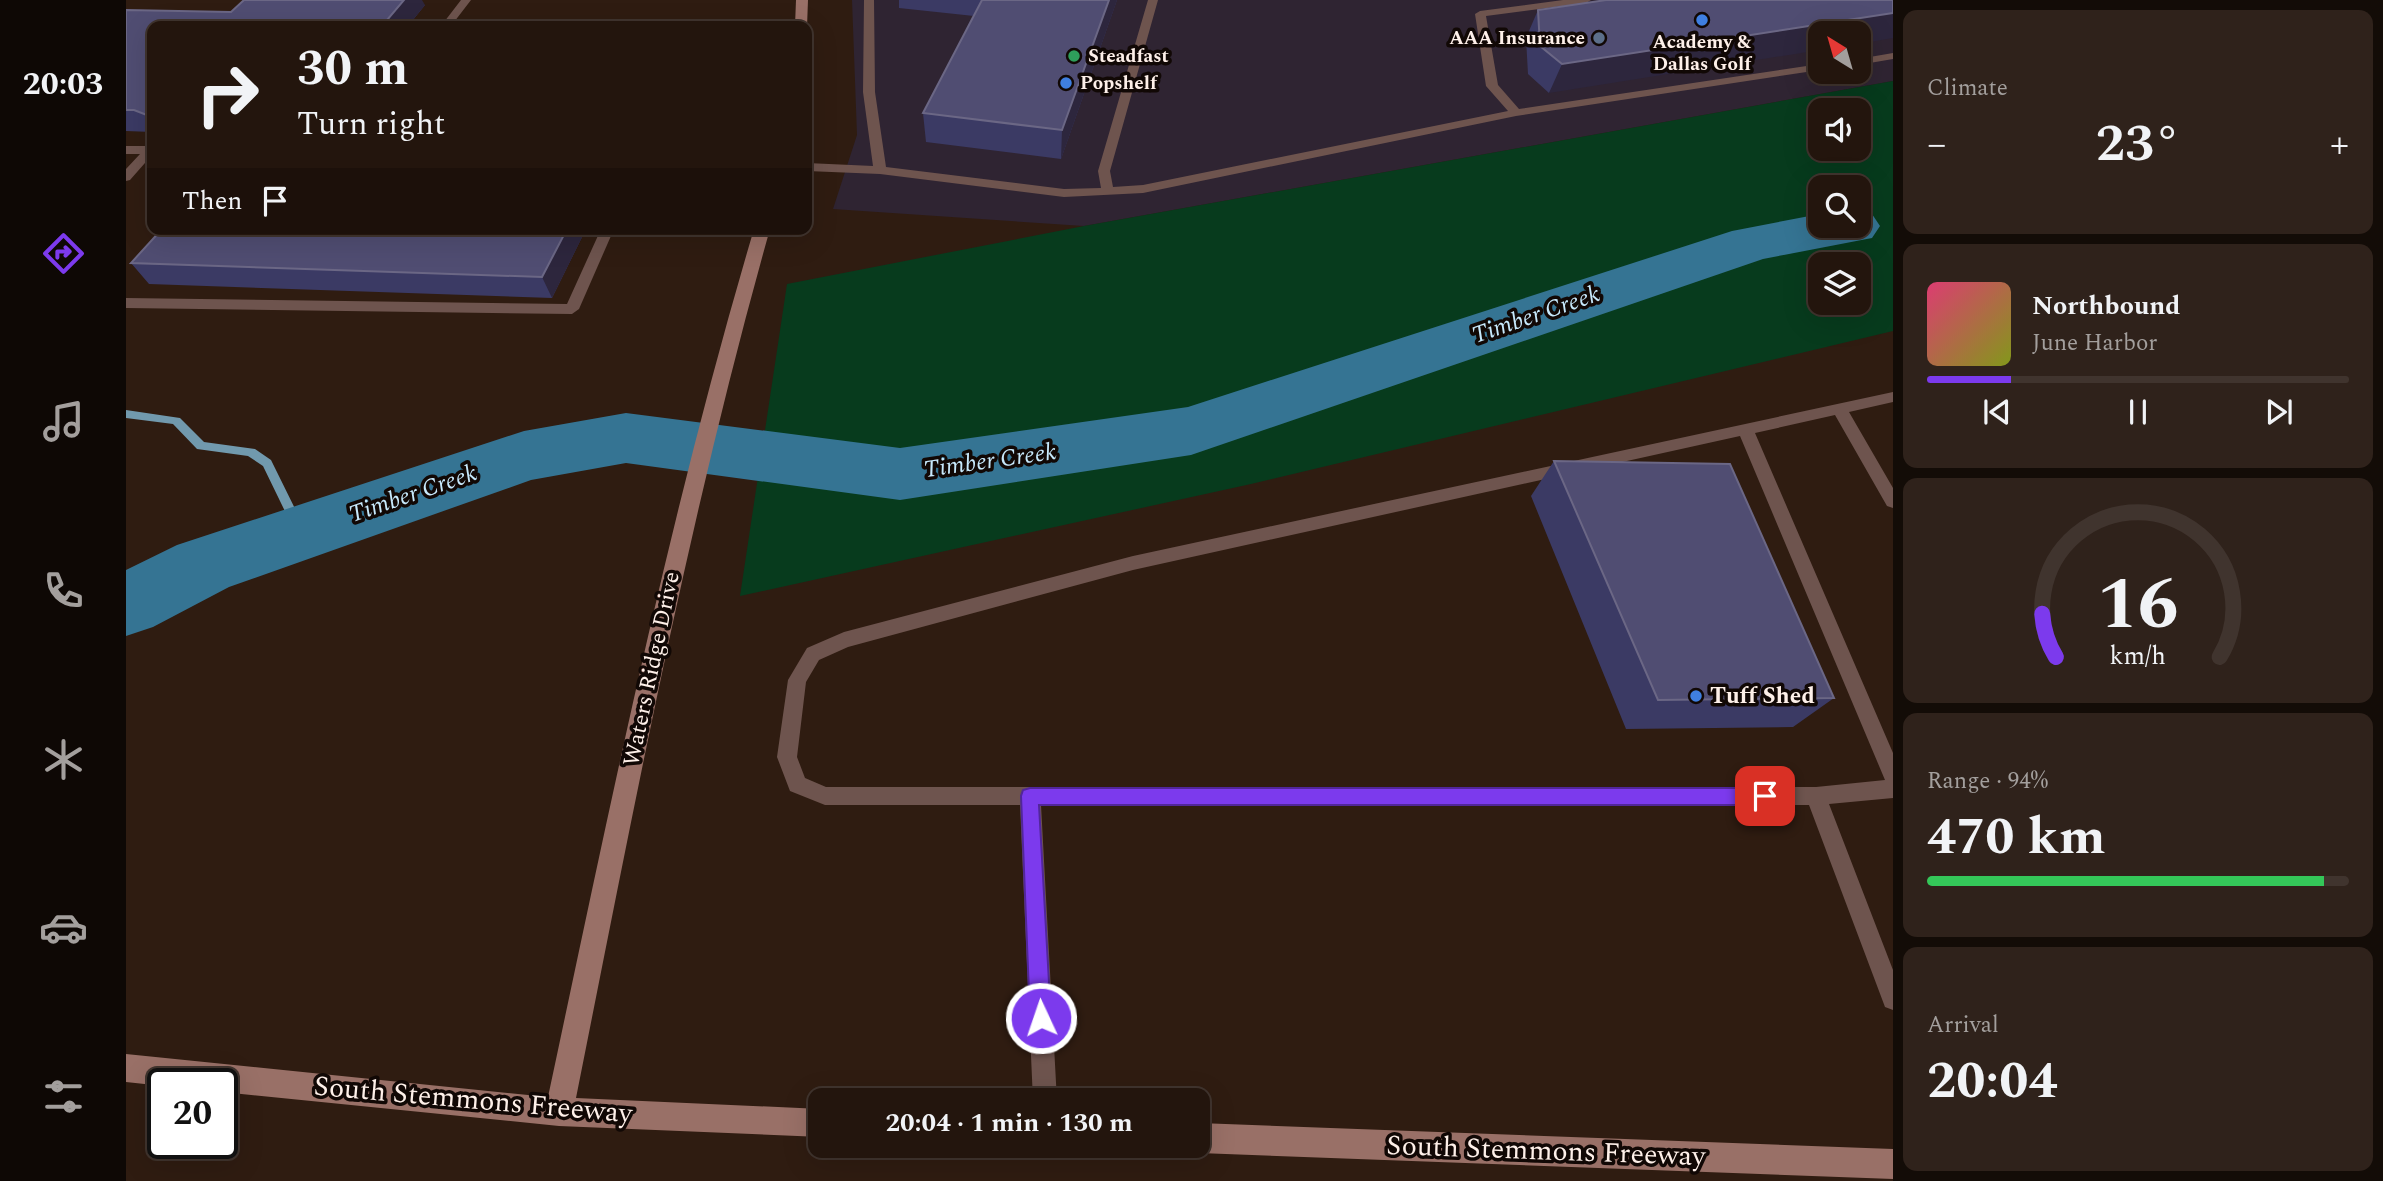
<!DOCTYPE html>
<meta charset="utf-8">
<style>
:root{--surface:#23150d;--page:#2f221b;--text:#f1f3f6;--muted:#a39f9d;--line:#40342e;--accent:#7c3aed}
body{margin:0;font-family:Spectral,serif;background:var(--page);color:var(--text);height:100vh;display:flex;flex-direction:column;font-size:26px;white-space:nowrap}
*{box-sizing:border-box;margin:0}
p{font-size:23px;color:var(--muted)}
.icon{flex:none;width:38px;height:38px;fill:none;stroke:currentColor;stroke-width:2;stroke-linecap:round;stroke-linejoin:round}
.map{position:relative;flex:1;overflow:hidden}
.side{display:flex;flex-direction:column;gap:10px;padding:10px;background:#130c07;width:490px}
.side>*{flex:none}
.banner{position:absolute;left:21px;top:21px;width:665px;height:214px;border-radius:14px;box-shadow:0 7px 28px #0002,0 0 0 2px var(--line);background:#23150d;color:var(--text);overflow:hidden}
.needle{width:46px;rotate:323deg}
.buttons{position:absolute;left:1682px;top:21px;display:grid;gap:14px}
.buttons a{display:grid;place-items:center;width:63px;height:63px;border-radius:14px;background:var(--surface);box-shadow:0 7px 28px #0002,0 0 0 2px var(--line);font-size:35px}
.speed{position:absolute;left:21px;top:1068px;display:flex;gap:14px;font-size:35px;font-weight:700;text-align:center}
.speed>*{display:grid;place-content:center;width:91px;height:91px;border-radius:50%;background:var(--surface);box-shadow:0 7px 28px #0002,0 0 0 2px var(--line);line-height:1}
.speed .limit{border:4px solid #111;border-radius:10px;background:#fff;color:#111}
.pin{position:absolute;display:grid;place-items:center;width:60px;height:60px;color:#fff;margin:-30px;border-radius:14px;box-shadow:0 4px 10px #0006}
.me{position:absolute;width:77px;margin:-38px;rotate:357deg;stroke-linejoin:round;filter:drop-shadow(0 0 5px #0008)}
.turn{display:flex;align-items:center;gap:24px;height:147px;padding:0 35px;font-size:32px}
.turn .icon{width:91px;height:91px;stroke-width:2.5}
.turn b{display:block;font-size:49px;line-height:60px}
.then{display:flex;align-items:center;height:66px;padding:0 35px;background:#0003;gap:14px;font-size:26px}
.big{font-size:52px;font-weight:700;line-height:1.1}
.side .widget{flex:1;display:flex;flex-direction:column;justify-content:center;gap:10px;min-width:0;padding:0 24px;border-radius:14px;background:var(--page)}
.side .dial{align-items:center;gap:0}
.dial svg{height:182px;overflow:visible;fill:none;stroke:var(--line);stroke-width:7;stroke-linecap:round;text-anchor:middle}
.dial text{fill:var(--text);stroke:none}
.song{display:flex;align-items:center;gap:21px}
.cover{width:84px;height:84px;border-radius:10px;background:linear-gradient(135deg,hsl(340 70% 55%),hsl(70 70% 35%))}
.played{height:7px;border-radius:4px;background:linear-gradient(90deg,var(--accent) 20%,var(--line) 20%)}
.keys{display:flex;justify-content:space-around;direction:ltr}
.heat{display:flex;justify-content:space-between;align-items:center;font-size:38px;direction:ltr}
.charge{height:10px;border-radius:5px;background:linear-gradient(90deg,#34c759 94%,var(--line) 0)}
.trip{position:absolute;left:682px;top:1088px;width:402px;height:70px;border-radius:14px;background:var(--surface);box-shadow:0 7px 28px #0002,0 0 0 2px var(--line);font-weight:700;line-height:70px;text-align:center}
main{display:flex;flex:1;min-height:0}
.tabs{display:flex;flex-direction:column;width:126px;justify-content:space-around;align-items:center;background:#0e0805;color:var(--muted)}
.tabs .icon{width:49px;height:49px}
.tabs .current{color:var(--accent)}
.tabs b{font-size:32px;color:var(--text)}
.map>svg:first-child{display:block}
.commercial{fill:#2f2432;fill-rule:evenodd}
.green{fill:#073b1d;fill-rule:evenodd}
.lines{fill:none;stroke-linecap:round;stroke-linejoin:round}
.stream{fill:#7199ad;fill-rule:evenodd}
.river{fill:#357493;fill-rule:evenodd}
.lane{fill:#6e544e;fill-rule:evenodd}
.secondary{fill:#997067;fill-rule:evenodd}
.wall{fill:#3b3a64}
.shaded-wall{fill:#2d263d}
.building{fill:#504d72;stroke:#6b6785;stroke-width:2}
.route{fill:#7c3aed;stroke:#51269a;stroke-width:2}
.shop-dot{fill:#3f7fe0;stroke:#110805;stroke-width:2.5}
.service-dot{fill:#5c6f8a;stroke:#110805;stroke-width:2.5}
.leisure-dot{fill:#2e9e5b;stroke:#110805;stroke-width:2.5}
.labels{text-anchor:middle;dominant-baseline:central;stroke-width:7;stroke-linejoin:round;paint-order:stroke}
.far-poi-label{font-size:19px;font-weight:bold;fill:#fef0e9;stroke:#110805;text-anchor:start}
.street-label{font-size:23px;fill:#fef0e9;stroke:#110805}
.poi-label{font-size:23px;font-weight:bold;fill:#fef0e9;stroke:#110805;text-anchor:start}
.water-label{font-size:24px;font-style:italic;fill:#c7e9fc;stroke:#110805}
.near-street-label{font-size:28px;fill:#fef0e9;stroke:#110805}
</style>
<main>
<nav class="tabs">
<b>20:03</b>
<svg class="icon current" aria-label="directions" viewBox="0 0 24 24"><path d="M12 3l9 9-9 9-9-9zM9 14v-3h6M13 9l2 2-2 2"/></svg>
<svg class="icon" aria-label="music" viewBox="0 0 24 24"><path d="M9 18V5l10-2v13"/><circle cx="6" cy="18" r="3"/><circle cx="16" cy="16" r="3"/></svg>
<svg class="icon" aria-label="phone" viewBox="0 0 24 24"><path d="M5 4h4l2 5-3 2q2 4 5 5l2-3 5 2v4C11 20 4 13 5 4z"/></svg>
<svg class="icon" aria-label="climate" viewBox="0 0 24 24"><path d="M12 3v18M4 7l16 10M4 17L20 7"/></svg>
<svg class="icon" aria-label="car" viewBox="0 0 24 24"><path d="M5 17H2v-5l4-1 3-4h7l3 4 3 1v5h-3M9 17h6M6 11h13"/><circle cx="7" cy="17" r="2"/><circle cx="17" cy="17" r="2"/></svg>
<svg class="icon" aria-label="filters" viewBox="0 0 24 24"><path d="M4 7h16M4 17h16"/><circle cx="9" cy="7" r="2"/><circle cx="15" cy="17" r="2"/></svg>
</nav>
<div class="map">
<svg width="1767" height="1181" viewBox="0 0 1767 1181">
<rect width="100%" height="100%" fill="#2f1c11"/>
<path class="commercial" d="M726,0H1767V81L958,226L707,209L731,135ZM1694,33H1732V72H1694Z"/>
<path class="green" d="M1767,81V331L1125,484L614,596L661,284L958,226ZM1694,110H1732V149H1694ZM1694,187H1732V226H1694ZM1694,264H1732V303H1694Z"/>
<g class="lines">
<path class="stream" d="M0,410L54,418L78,442L129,449L145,460L181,533L179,536H171L137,466L122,456L71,449L47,424L0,418Z"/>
<path class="river" d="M1732,211L1746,214L1754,226L1746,238L1637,259L1065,455L774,500L500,463L405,480L103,587L27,627L0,636V570L51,545L398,431L500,413L774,448L1062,407L1606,231L1694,214V226H1732Z"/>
<path class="lane" d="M335,0H345L325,26H315Z
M738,0H748L749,92L760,167L938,189L975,188L972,171L1022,0H1032L984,171L987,187L1017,185L1382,111L1360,86L1349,14L1354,11L1437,0H1465L1460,3L1360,16L1372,85L1393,109L1694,64V70L1390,116L1017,193L938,197L754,174L681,171V163L747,166L737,92Z
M1767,53V59L1732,65V59Z
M0,146H26V155L4,180L0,181V169L14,154H0Z
M475,229H488L453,309L446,314L0,308V298L441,304Z
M1767,392V402L1723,412L1767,488V508L1761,506L1709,415L1629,433L1767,753V798L1703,804L1767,970V1010L1759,1007L1756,999L1683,805H915L931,1101H907L894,805H699L664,791L651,757L662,680L681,648L718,632L1007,556ZM1614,436L1759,780L1690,787H700L679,778L671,757L680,682L693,660L722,647L1007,570Z"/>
<path class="secondary" d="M670,0H682L681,27L669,26Z
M628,229H644C563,516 508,807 450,1098L695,1109V1137L433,1126L96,1092V1083H37V1086L0,1082V1054L422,1097C484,806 543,515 628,229Z
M1073,1123L1767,1149V1179L1073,1153L1062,1146H1073Z"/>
</g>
<path class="wall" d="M773,0H991L935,159L800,142L797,113L848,16L773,8Z
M1480,0L1423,93L1402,74L1400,38L1412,10Z
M299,5L282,26H26V132L0,131V10L105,12Z
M36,229H460L426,298L23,284L5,263Z
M1428,461L1708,698L1667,727L1500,729L1405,496Z"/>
<path class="shaded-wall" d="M278,0H296L299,5L282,26H256Z
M983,0H991L935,159L936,130Z
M1767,13V38L1732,44V33H1694V50L1423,93L1436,64Z
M441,229H460L426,298L416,277Z"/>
<path class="building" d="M118,0H278L256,26H26V117L8,110H0V10L105,12Z
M856,0H983L936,130L797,113Z
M1480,0H1767V13L1436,64L1414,46L1412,10Z
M370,22L530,26H367Z
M36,229H441L416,277L5,263Z
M1428,461L1604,464L1708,698L1532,700Z"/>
<path class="route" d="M904,788H1639L1645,790L1648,796L1645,802L1639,805H913L925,1018L922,1025L915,1028L907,1025L904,1018L895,796L897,790Z"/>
<g class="shop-dot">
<circle cx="1576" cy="20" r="7"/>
<circle cx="940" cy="83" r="7"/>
<circle cx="1570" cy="696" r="7"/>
</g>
<circle class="service-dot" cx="1473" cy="38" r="7"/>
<circle class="leisure-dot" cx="948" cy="56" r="7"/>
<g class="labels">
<g class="far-poi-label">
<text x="1459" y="38" text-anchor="end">AAA Insurance</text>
<text x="1576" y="42" text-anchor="middle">Academy &amp;<tspan x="1576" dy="22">Dallas Golf</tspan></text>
<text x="962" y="56">Steadfast</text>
<text x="954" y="83">Popshelf</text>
</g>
<g class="street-label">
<text transform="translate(526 669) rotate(-78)">Waters Ridge Drive</text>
</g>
<g class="poi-label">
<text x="1584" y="696">Tuff Shed</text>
</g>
<g class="water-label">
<text transform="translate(1410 315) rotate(-19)">Timber Creek</text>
<text transform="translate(864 461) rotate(-8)">Timber Creek</text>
<text transform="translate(287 494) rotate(-19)">Timber Creek</text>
</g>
<g class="near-street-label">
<text transform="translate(347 1100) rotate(5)">South Stemmons Freeway</text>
<text transform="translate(1420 1151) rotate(2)">South Stemmons Freeway</text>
</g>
</g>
</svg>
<div class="buttons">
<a><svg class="needle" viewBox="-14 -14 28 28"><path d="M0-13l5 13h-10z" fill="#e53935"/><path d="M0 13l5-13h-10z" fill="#a39f9d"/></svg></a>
<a><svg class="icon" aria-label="sound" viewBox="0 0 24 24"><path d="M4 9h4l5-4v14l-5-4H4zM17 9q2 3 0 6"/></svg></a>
<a><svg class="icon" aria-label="search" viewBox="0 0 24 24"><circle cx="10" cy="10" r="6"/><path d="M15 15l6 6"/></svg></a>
<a><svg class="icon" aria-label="layers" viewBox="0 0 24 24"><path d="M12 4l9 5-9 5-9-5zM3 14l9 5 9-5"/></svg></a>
</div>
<div class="speed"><div class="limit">20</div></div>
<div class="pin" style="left:1639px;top:796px;background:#d93025"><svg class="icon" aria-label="arrive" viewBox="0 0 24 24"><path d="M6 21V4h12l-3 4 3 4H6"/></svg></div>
<svg class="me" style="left:915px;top:1018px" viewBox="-20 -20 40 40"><circle r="17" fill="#7c3aed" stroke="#fff" stroke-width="3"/><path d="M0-11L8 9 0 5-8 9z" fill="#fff"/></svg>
<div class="trip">20:04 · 1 min · 130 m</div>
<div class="banner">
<div class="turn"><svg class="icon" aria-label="right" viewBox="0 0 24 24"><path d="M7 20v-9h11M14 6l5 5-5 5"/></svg><div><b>30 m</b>Turn right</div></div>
<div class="then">Then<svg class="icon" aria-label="arrive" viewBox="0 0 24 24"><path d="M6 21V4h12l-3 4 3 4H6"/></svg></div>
</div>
</div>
<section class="side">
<div class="widget"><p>Climate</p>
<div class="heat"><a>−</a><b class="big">23°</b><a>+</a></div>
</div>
<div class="widget">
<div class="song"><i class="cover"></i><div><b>Northbound</b><p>June Harbor</p></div></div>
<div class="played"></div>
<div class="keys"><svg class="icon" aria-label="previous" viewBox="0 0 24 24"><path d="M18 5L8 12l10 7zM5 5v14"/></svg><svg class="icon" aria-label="pause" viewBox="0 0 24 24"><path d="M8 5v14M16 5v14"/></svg><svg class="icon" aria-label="next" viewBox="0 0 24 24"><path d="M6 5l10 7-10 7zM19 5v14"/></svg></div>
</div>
<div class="widget dial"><svg viewBox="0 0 100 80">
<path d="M14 69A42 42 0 1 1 86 69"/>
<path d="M14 69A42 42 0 0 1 8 50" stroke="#7c3aed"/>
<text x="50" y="56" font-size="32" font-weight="700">16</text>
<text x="50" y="72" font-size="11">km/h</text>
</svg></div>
<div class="widget"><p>Range · 94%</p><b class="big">470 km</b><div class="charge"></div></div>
<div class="widget"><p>Arrival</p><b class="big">20:04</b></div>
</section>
</main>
